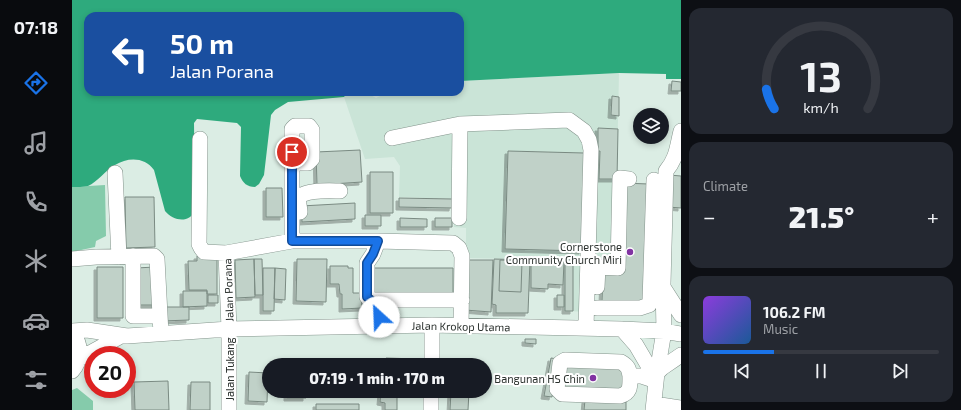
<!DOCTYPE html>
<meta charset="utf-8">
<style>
:root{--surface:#171b24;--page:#242831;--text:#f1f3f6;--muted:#9ea1a6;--line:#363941;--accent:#1a73e8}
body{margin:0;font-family:"Exo 2",sans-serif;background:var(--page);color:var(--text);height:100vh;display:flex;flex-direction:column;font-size:15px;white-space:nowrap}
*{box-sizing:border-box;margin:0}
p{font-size:13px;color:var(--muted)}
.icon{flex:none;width:22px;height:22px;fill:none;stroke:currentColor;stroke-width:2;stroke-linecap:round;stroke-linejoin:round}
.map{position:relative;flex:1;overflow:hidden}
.drawer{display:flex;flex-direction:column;gap:8px;padding:8px;background:#0d0f14;width:280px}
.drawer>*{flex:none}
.guide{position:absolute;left:12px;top:12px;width:380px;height:84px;border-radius:12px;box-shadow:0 2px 6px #0003;background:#1a4fa0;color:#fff;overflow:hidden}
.controls{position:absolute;left:561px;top:108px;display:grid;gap:8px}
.controls a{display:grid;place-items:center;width:36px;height:36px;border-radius:50%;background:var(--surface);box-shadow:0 2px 6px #0003;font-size:20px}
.speed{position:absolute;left:12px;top:346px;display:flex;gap:8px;font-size:20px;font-weight:700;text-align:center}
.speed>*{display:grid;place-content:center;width:52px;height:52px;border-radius:50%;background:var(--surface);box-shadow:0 2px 6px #0003;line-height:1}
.speed .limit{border:6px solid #d22;background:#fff;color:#111}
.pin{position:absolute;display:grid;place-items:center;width:34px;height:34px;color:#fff;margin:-17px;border:2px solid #fff;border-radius:50%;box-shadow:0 1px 4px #0007}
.me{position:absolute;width:44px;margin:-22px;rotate:335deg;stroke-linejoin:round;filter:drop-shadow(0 0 3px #0008)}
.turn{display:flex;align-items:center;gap:14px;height:84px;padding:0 20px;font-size:18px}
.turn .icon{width:52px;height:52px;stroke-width:2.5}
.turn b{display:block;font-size:28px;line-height:34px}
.big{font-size:30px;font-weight:800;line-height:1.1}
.drawer .card{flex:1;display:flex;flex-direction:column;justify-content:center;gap:6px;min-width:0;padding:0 14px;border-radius:12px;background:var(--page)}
.drawer .dial{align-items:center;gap:0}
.dial svg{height:104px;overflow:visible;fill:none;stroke:var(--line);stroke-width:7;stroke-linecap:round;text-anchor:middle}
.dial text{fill:var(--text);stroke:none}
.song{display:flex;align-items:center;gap:12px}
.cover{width:48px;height:48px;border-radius:6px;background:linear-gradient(135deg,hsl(270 70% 55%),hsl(210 70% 35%))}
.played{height:4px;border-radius:2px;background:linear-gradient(90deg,var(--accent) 30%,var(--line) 30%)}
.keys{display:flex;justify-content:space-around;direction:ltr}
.heat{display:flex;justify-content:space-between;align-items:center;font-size:22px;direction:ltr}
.trip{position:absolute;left:190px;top:358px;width:230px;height:40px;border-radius:20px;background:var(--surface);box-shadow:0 2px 6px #0003;font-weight:800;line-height:40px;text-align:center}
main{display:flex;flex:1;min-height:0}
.tabs{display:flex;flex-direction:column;width:72px;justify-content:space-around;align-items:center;background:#090b0e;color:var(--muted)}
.tabs .icon{width:28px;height:28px}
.tabs .current{color:var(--accent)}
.tabs b{font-size:18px;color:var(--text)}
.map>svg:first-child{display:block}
.built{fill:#cae4d7}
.green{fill:#85cbab}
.water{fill:#2eaa7d}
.building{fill:#c0d1c8;stroke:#7a8a82;filter:url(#shadow)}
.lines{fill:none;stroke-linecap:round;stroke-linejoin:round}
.minor-casing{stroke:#84948c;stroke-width:16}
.minor{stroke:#fff;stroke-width:15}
.route-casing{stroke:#114b97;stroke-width:10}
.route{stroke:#1a73e8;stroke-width:7}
.poi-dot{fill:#8132a2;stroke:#fff;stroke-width:1.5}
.labels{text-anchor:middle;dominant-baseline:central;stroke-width:4;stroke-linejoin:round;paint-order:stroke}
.poi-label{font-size:11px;fill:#2b312e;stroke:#fff;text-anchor:end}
.street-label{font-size:11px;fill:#2b312e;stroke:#fff}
</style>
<main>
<nav class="tabs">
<b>07:18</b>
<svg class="icon current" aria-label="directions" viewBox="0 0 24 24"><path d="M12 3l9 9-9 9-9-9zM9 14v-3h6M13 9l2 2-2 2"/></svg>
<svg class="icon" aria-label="music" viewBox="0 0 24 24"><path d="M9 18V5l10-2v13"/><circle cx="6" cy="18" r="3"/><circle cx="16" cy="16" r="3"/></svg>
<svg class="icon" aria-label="phone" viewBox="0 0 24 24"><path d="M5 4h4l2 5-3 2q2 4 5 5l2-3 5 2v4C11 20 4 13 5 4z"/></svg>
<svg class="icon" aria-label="climate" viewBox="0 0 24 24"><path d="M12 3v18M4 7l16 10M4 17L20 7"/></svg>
<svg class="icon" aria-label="car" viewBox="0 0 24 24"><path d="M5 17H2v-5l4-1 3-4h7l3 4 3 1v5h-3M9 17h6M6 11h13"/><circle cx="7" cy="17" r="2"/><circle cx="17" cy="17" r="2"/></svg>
<svg class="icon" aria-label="filters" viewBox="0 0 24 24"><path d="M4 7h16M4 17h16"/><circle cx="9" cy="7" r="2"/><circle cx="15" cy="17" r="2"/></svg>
</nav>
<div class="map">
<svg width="609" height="410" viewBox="0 0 609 410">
<defs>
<filter id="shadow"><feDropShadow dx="-3" dy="3" stdDeviation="0" flood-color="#0004"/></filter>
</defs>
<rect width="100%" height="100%" fill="#dbede4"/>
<path class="built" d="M547,73L543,261L519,262L520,312L492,311L493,260L394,258V228L382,227V199L327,197L328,166L322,157L293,159L272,97L276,92H293L304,98L316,92H388V81Z"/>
<path class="green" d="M33,185L34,236L24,241L23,247L0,252V187Z
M5,388L21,401V410H0V390Z"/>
<path class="water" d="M0,0H609V79H594V74L547,73L388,81V16H16V92H276L272,97L216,102L203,110L199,115L192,175L187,184L183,187C175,187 171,183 168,176L169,127L165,123L125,119L122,123L123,210C118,224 101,221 93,211L82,170C73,157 56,157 43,165C34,170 25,182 16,186C11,187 5,187 0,187Z"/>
<path class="building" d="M600,81L609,82V91H599Z
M540,96L547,97V116L539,115Z
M526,128L546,129L545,179H527L528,151H526Z
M288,150L290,182L245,185L244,152Z
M436,151L512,153L510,251L433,249Z
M298,172H321V213H298Z
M597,175L609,176V208L596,207Z
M550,183L577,184L574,302L530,301L531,274L548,275Z
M194,188H210L211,217H194Z
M53,197H82L83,247L54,248Z
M327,198L381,199L380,208L327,207Z
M283,203V219L230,222L229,206Z
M293,215H309V226H293Z
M328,218L355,219V227H328Z
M363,218H380V227H363Z
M145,255V294H135V290H117L116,261H125V256Z
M182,259L183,297L164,298L163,260Z
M182,259H190L191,295H183Z
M225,259H255L254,302L224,301Z
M422,259L458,260L456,313H424V305L420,304Z
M493,259H501V311H493Z
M393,260H421L419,312L393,310Z
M428,260L450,261L449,292L427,291Z
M459,261L492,262L491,285L476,284V289L459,288Z
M258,266H276V268H281V293H289L290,308L270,309V294H268L267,284H258Z
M25,267H51V318H25Z
M83,267L84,305H64V268Z
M191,268H203L202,311H191Z
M203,268L214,269L213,300L202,299Z
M298,268H381V293L298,295Z
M111,291H135V306L111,307Z
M136,295H146V303H136Z
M485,295H492V307H485Z
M90,307H117V320L90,321Z
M453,339H464V344L453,343Z
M314,358L345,359V365H306V362H314Z
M479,358L486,359L480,397L472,396Z
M381,359L398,361V365H380Z
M489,366L553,369V389L488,387Z
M177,372L196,373L195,402L176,401Z
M96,381L97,410H63L62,382Z
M119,382H138V410H118Z
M215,391H234V398H215Z
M309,391H325V410H313V403L308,402Z
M379,391H397L396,410H378Z
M513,400L554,402V410H512Z
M244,404H287V410H244Z"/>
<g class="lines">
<defs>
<path id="minor" d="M320,138L388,124
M128,139L127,244L129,248L132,252L154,253
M43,173L47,257
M228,212C228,208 226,203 227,199C229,189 259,191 268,191
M387,218L388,124L497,120L512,131L517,140L519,150L514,328
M220,241V129L223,126H237L240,130V159L236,163H220
M306,241L301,254L295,263V297L306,306L308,325
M61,256V316H88
M0,259L24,257L82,256L85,259L89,334
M525,287L526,267L546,268L548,178L557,179
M591,287L609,315
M300,300H390
M525,308H568L577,305L578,301L582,180
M550,329L564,345L584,379
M0,331L15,330L55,336L157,329L360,325L550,329L592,331L609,334
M0,333C10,344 10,360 0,371
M7,359L49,336
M360,365V325
M585,373L590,368L609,355
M558,376C558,386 559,393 548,396L490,394L485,389L488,363L493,360L549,362C556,366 557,369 558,376H569L584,381
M582,404L609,408
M157,410V329L154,253L220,241H306L381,243L387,248L390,256L389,326
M359,410V391
M581,410L585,373L592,331L591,284L594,171C605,158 605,147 609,131"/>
</defs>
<use href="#minor" class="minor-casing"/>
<use href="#minor" class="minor"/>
</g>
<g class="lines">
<defs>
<path id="route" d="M220,152V241H306L301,254L295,263V297L306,306L307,317"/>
</defs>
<use href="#route" class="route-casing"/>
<use href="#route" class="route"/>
</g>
<g class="poi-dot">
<circle cx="558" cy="252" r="4"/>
<circle cx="521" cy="378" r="4"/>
</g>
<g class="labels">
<g class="poi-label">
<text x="550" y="246">Cornerstone<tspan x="550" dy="13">Community Church Miri</tspan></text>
<text x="513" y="378">Bangunan HS Chin</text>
</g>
<g class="street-label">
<text transform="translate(156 290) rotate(-92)">Jalan Porana</text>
<text transform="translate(389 326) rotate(1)">Jalan Krokop Utama</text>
<text transform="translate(157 369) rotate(-90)">Jalan Tukang</text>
</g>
</g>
</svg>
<div class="controls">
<a><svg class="icon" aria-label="layers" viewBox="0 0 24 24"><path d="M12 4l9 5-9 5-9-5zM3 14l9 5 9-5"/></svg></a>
</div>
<div class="speed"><div class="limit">20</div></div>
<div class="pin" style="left:220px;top:152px;background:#d93025"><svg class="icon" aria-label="arrive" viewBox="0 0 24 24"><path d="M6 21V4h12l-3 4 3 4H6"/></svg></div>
<svg class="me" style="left:307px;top:317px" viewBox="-20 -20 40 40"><circle r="19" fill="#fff"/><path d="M0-13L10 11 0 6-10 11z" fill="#1a73e8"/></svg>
<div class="trip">07:19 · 1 min · 170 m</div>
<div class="guide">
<div class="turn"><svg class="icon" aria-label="left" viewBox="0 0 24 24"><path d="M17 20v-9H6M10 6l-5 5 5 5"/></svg><div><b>50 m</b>Jalan Porana</div></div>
</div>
</div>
<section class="drawer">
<div class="card dial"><svg viewBox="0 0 100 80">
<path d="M14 69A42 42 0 1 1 86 69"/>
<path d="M14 69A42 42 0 0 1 8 54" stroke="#1a73e8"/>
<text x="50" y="56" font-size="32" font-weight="700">13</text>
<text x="50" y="72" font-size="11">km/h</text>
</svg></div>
<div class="card"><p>Climate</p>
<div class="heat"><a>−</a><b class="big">21.5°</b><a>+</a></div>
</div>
<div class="card">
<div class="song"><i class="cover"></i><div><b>106.2 FM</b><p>Music</p></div></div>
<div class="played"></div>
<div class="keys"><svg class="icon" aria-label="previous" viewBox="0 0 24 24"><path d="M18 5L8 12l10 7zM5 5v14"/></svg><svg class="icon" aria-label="pause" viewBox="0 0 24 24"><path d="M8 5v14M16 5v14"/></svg><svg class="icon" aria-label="next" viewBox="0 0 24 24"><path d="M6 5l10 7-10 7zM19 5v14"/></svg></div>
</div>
</section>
</main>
